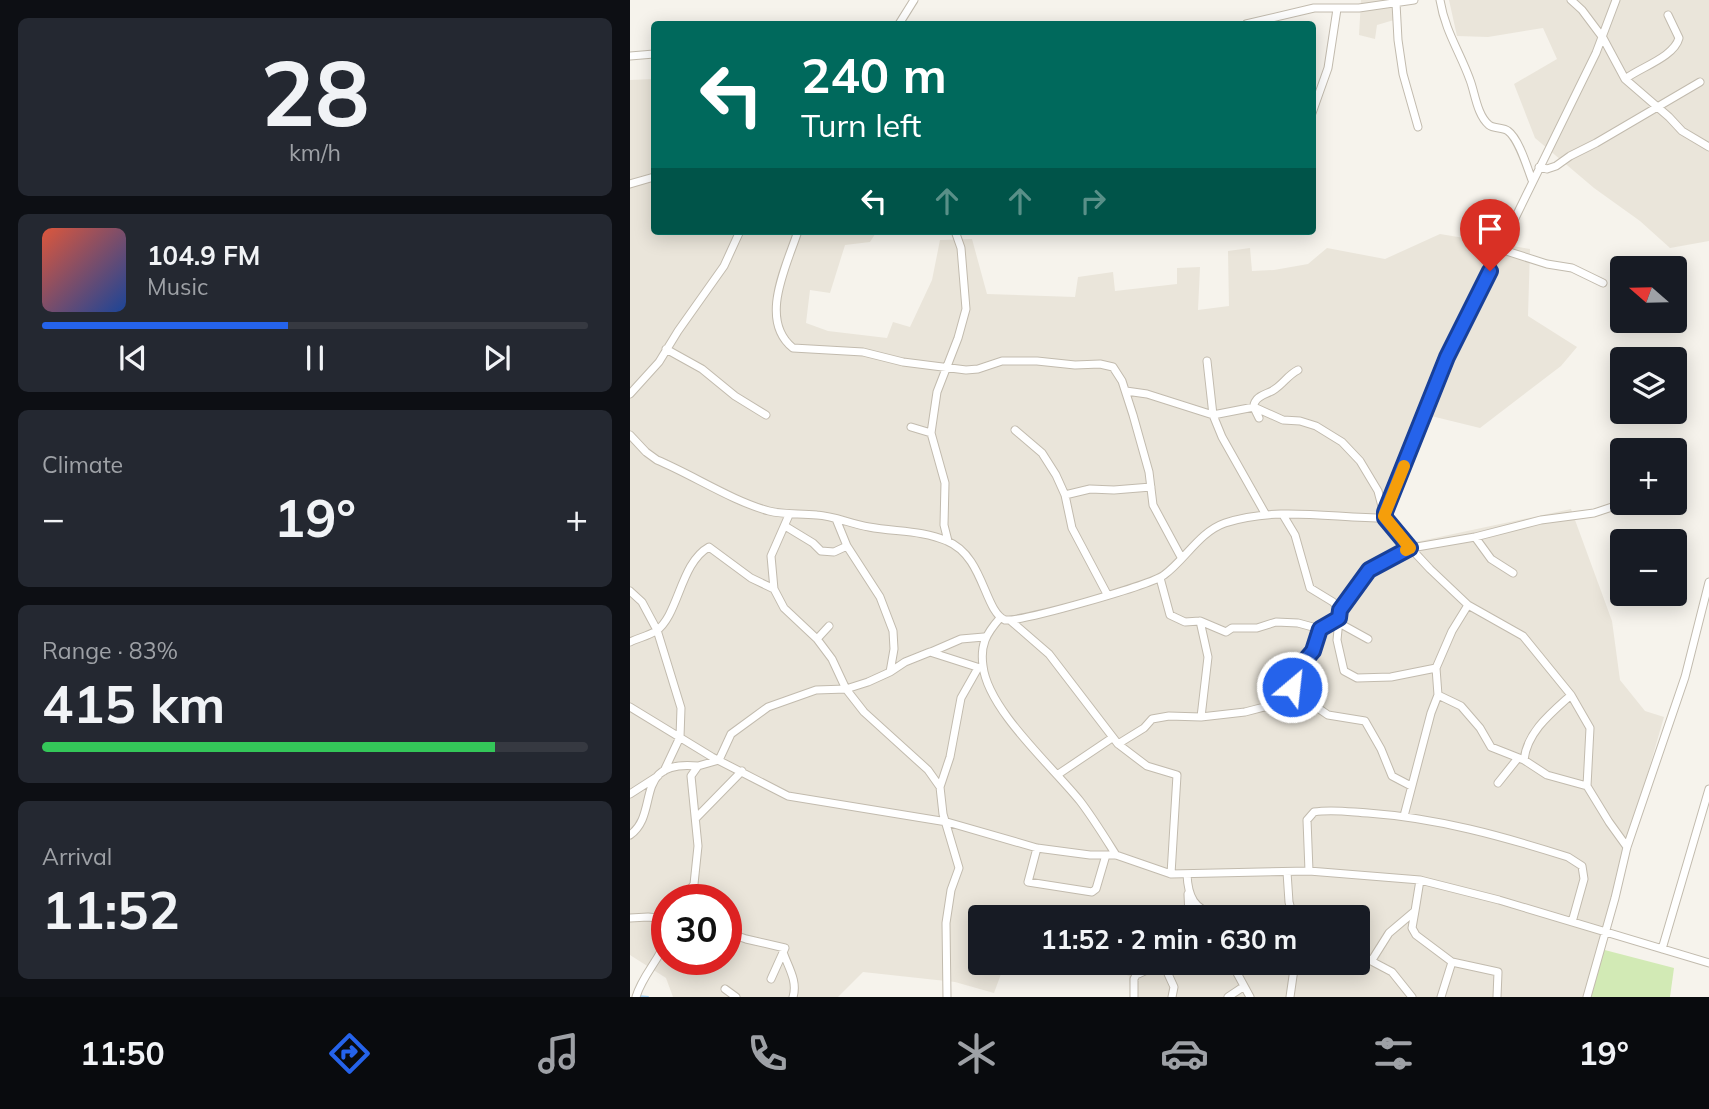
<!DOCTYPE html>
<meta charset="utf-8">
<style>
:root{--surface:#171b24;--page:#242831;--text:#f1f3f6;--muted:#9ea1a6;--line:#363941;--accent:#2563eb}
body{margin:0;font-family:Mulish,sans-serif;background:var(--page);color:var(--text);height:100vh;display:flex;flex-direction:column;font-size:26px;white-space:nowrap}
*{box-sizing:border-box;margin:0}
p{font-size:23px;color:var(--muted)}
.icon{flex:none;width:38px;height:38px;fill:none;stroke:currentColor;stroke-width:2;stroke-linecap:round;stroke-linejoin:round}
.map{position:relative;flex:1;overflow:hidden}
.panel{display:flex;flex-direction:column;gap:18px;padding:18px;background:#0d0f14;width:630px}
.panel>*{flex:none}
.hud{position:absolute;left:21px;top:21px;width:665px;height:214px;border-radius:7px;box-shadow:0 4px 18px #0003;background:#00695c;color:#fff;overflow:hidden}
.needle{width:46px;rotate:290deg}
.tools{position:absolute;left:980px;top:256px;display:grid;gap:14px}
.tools a{display:grid;place-items:center;width:77px;height:77px;border-radius:7px;background:var(--surface);box-shadow:0 4px 18px #0003;font-size:35px}
.speed{position:absolute;left:21px;top:884px;display:flex;gap:14px;font-size:35px;font-weight:700;text-align:center}
.speed>*{display:grid;place-content:center;width:91px;height:91px;border-radius:50%;background:var(--surface);box-shadow:0 4px 18px #0003;line-height:1}
.speed .limit{border:10px solid #d22;background:#fff;color:#111}
.pin{position:absolute;display:grid;place-items:center;width:60px;height:60px;color:#fff;margin:-72px -30px;border-radius:50% 50% 50% 0;rotate:-45deg;box-shadow:0 0 7px #0007}
.pin .icon{rotate:45deg}
.me{position:absolute;width:77px;margin:-38px;rotate:28deg;stroke-linejoin:round;filter:drop-shadow(0 0 5px #0008)}
.turn{display:flex;align-items:center;gap:24px;height:147px;padding:0 35px;font-size:32px}
.turn .icon{width:91px;height:91px;stroke-width:2.5}
.turn b{display:block;font-size:49px;line-height:60px}
.lanes{display:flex;align-items:center;height:66px;padding:0 35px;background:#0003;justify-content:center;gap:35px;direction:ltr}
.lanes .off{opacity:.35}
.big{font-size:52px;font-weight:700;line-height:1.1}
.panel .tile{flex:1;display:flex;flex-direction:column;justify-content:center;gap:10px;min-width:0;padding:0 24px;border-radius:10px;background:var(--page)}
.panel .dial{align-items:center;gap:0}
.dial b{font-size:91px;line-height:1}
.song{display:flex;align-items:center;gap:21px}
.cover{width:84px;height:84px;border-radius:10px;background:linear-gradient(135deg,hsl(10 70% 55%),hsl(220 70% 35%))}
.played{height:7px;border-radius:4px;background:linear-gradient(90deg,var(--accent) 45%,var(--line) 45%)}
.keys{display:flex;justify-content:space-around;direction:ltr}
.heat{display:flex;justify-content:space-between;align-items:center;font-size:38px;direction:ltr}
.charge{height:10px;border-radius:5px;background:linear-gradient(90deg,#34c759 83%,var(--line) 0)}
.trip{position:absolute;left:338px;top:905px;width:402px;height:70px;border-radius:7px;background:var(--surface);box-shadow:0 4px 18px #0003;font-weight:700;line-height:70px;text-align:center}
.dock{display:flex;height:112px;justify-content:space-around;align-items:center;background:#090b0e;color:var(--muted)}
.dock .icon{width:49px;height:49px}
.dock .selected{color:var(--accent)}
.dock b{font-size:32px;color:var(--text)}
main{display:flex;flex:1;min-height:0}
.map>svg:first-child{display:block}
.residential{fill:#eae5da;fill-rule:evenodd}
.green{fill:#d2eab5}
.lines{fill:none;stroke-linecap:round;stroke-linejoin:round}
.stream{stroke:#a9d4f2;stroke-width:2}
.minor-casing{stroke:#c2bbae;stroke-width:9}
.minor{stroke:#fff;stroke-width:7}
.route-casing{stroke:#184099;stroke-width:18}
.route{stroke:#2563eb;stroke-width:12}
.slow{stroke:#f59e0b;stroke-width:12}
</style>
<main>
<section class="panel">
<div class="tile dial"><b>28</b><p>km/h</p></div>
<div class="tile">
<div class="song"><i class="cover"></i><div><b>104.9 FM</b><p>Music</p></div></div>
<div class="played"></div>
<div class="keys"><svg class="icon" aria-label="previous" viewBox="0 0 24 24"><path d="M18 5L8 12l10 7zM5 5v14"/></svg><svg class="icon" aria-label="pause" viewBox="0 0 24 24"><path d="M8 5v14M16 5v14"/></svg><svg class="icon" aria-label="next" viewBox="0 0 24 24"><path d="M6 5l10 7-10 7zM19 5v14"/></svg></div>
</div>
<div class="tile"><p>Climate</p>
<div class="heat"><a>−</a><b class="big">19°</b><a>+</a></div>
</div>
<div class="tile"><p>Range · 83%</p><b class="big">415 km</b><div class="charge"></div></div>
<div class="tile"><p>Arrival</p><b class="big">11:52</b></div>
</section>
<div class="map">
<svg width="1079" height="997" viewBox="0 0 1079 997">
<rect width="100%" height="100%" fill="#f6f3ec"/>
<path class="residential" d="M731,0H786L763,4L764,20L747,25L745,39L729,35Z
M819,0H1079V241L1040,248L1010,221L964,188L905,138L884,84L927,59L913,28L858,37L827,36Z
M24,79V231H247L240,242L215,245L200,293L180,290L176,323L198,331L257,338L263,322L280,327L302,280L310,240L342,239L357,294L445,297L448,277L483,272L485,291L547,284V268L570,267L568,310L599,306L598,251L620,248L622,271L644,270L678,264L697,248L755,259L810,234L900,249L898,316L947,347L931,366L850,428L797,415L755,511L781,543L941,509L982,621L990,680L1015,711L1034,717L953,997H501L499,976L469,963L728,962V917H350V962L375,963L364,993L325,982L233,972L208,997H43L36,978L0,955V80ZM37,900H96V959H37Z"/>
<path class="green" d="M967,948L1044,968L1040,997H955Z"/>
<g class="lines">
<path class="stream" d="M9,996L18,997"/>
<defs>
<path id="minor" d="M810,0C815,31 830,52 840,80C845,93 847,115 859,125C864,129 873,127 878,131C889,139 897,167 902,180
M941,0L952,10L973,38L995,79L1039,117L1052,131L1079,147
M766,3L768,40L773,74L788,127
M269,24L284,0
M616,24L684,8H729L784,0
M0,56L24,54
M995,79C1011,67 1044,57 1049,38L1038,15
M682,113L698,68L707,9
M909,167L917,169L926,166L940,156L966,143L1070,82
M0,184L24,177
M168,231C157,265 128,320 163,348L233,352L273,362L336,370L348,369L372,361H407L445,365L470,364L483,367L492,381L503,415L519,472L523,505L551,557
M870,249L917,264L942,268L973,283
M36,349L72,369L105,396L136,415
M577,361L583,415L592,437L636,515
M496,391L517,394L583,415L624,407L653,420L670,421L686,426L712,442L730,461L748,491L755,518L760,526L800,569L838,605L893,636L941,695L960,728L957,786L979,822L997,847
M0,394L29,362L48,331L94,266L110,231
M629,418C627,413 622,407 625,402C629,394 639,394 645,389C654,383 658,375 668,370
M281,427L301,433
M385,430L412,453L426,475L435,495L442,528L477,594
M0,435L16,452L27,460C63,475 102,501 139,511C155,515 170,513 187,515C204,516 221,524 239,527C265,532 292,530 317,541C354,556 354,611 375,620C391,622 521,585 534,575C555,560 569,532 595,523C646,506 702,518 755,518
M435,495L460,489L484,490L521,487
M755,512L817,357L966,53L986,0
M159,515L141,556L144,589L154,608L187,639L202,659L216,689L238,682L260,672L264,649L263,631L250,597L217,546L206,519
M653,515L665,535L680,588L703,602L710,610
M155,526L183,543L191,551L204,552L217,546
M845,537L861,559L883,573
M318,541L314,525L315,483L301,433L307,392L328,338L336,309L331,248L325,231
M530,578L540,615L555,622L570,621L596,632L602,628H627L646,622L668,623L690,629L709,618
M0,591L12,602L27,630L51,708L50,737L34,771
M370,618C356,634 350,645 353,666C358,710 422,766 450,801C463,818 474,836 486,855
M381,621L419,654L488,744L517,766L547,775L541,874
M570,621L578,657L571,717
M709,623L738,639
M187,639L199,626
M0,642C8,638 18,636 26,631C49,615 50,563 79,547L121,578L144,589
M301,652L331,639L354,637
M806,668L761,677L727,678L714,671L707,640L710,610L744,566L781,548L845,537L911,520L964,513L997,502
M260,672L275,662L300,652L350,668
M666,693L662,684L666,671L683,651L690,629
M808,695L831,706L850,728L861,747L894,760L917,775L957,786
M0,707L82,757L158,796L317,822L407,848L460,855H486L541,874L679,871L790,880L869,900L1079,963
M488,744L514,728L522,719L539,716L571,717L615,712L642,705L666,693L698,715L735,721L751,749L762,776L781,786
M894,760C897,732 921,713 941,695
M427,775L482,738
M868,783L888,758
M310,787L320,757L331,698L348,668
M0,794L28,776
M774,816L801,713L808,695L806,668L822,631L838,605
M66,818L112,771
M0,835C31,813 1,759 68,766
M407,848L398,882L462,892L466,889L476,855
M679,871L677,820L684,812C702,809 720,812 738,813C807,818 872,836 938,857L952,866L954,879L942,922
M657,872L659,902L663,917
M557,874C558,898 564,908 587,917
M558,894L559,917
M53,900L64,884L68,846L61,776L68,766L89,760L101,734L138,707L186,690L216,689L234,712L298,770L310,787L313,814L329,868L321,890L316,923L317,997
M785,911L782,928L786,935L822,962L868,972L867,997
M0,918L18,917L37,919
M96,932L116,939L155,948L141,979
M1032,949L1079,789
M153,952C158,967 168,981 163,997
M728,954L762,972L782,997
M742,960L759,933L785,911L790,880
M601,962L620,997
M533,963L544,987L542,997
M95,989L106,997
M6,997C12,976 29,960 37,939
M504,997V979L506,975L535,962
M598,997L613,987
M660,997L665,962
M811,997L822,962
M957,997L985,898L997,847L1055,677L1079,582"/>
</defs>
<use href="#minor" class="minor-casing"/>
<use href="#minor" class="minor"/>
</g>
<g class="lines">
<defs>
<path id="route" d="M662,687L666,671L683,651L690,629L709,618L710,610L739,570L780,548L755,518V512L817,357L860,271"/>
</defs>
<use href="#route" class="route-casing"/>
<use href="#route" class="route"/>
<path class="slow" d="M774,466L754,516L780,548L776,550"/>
</g>
</svg>
<div class="tools">
<a><svg class="needle" viewBox="-14 -14 28 28"><path d="M0-13l5 13h-10z" fill="#e53935"/><path d="M0 13l5-13h-10z" fill="#9ea1a6"/></svg></a>
<a><svg class="icon" aria-label="layers" viewBox="0 0 24 24"><path d="M12 4l9 5-9 5-9-5zM3 14l9 5 9-5"/></svg></a>
<a>+</a>
<a>−</a>
</div>
<div class="speed"><div class="limit">30</div></div>
<div class="pin" style="left:860px;top:271px;background:#d93025"><svg class="icon" aria-label="arrive" viewBox="0 0 24 24"><path d="M6 21V4h12l-3 4 3 4H6"/></svg></div>
<svg class="me" style="left:662px;top:687px" viewBox="-20 -20 40 40"><circle r="17" fill="#2563eb" stroke="#fff" stroke-width="3"/><path d="M0-11L8 9 0 5-8 9z" fill="#fff"/></svg>
<div class="trip">11:52 · 2 min · 630 m</div>
<div class="hud">
<div class="turn"><svg class="icon" aria-label="left" viewBox="0 0 24 24"><path d="M17 20v-9H6M10 6l-5 5 5 5"/></svg><div><b>240 m</b>Turn left</div></div>
<div class="lanes"><svg class="icon" aria-label="left" viewBox="0 0 24 24"><path d="M17 20v-9H6M10 6l-5 5 5 5"/></svg><svg class="icon off" aria-label="ahead" viewBox="0 0 24 24"><path d="M12 20V5M6 11l6-6 6 6"/></svg><svg class="icon off" aria-label="ahead" viewBox="0 0 24 24"><path d="M12 20V5M6 11l6-6 6 6"/></svg><svg class="icon off" aria-label="right" viewBox="0 0 24 24"><path d="M7 20v-9h11M14 6l5 5-5 5"/></svg></div>
</div>
</div>
</main>
<nav class="dock">
<b>11:50</b>
<svg class="icon selected" aria-label="directions" viewBox="0 0 24 24"><path d="M12 3l9 9-9 9-9-9zM9 14v-3h6M13 9l2 2-2 2"/></svg>
<svg class="icon" aria-label="music" viewBox="0 0 24 24"><path d="M9 18V5l10-2v13"/><circle cx="6" cy="18" r="3"/><circle cx="16" cy="16" r="3"/></svg>
<svg class="icon" aria-label="phone" viewBox="0 0 24 24"><path d="M5 4h4l2 5-3 2q2 4 5 5l2-3 5 2v4C11 20 4 13 5 4z"/></svg>
<svg class="icon" aria-label="climate" viewBox="0 0 24 24"><path d="M12 3v18M4 7l16 10M4 17L20 7"/></svg>
<svg class="icon" aria-label="car" viewBox="0 0 24 24"><path d="M5 17H2v-5l4-1 3-4h7l3 4 3 1v5h-3M9 17h6M6 11h13"/><circle cx="7" cy="17" r="2"/><circle cx="17" cy="17" r="2"/></svg>
<svg class="icon" aria-label="filters" viewBox="0 0 24 24"><path d="M4 7h16M4 17h16"/><circle cx="9" cy="7" r="2"/><circle cx="15" cy="17" r="2"/></svg>
<b>19°</b>
</nav>
